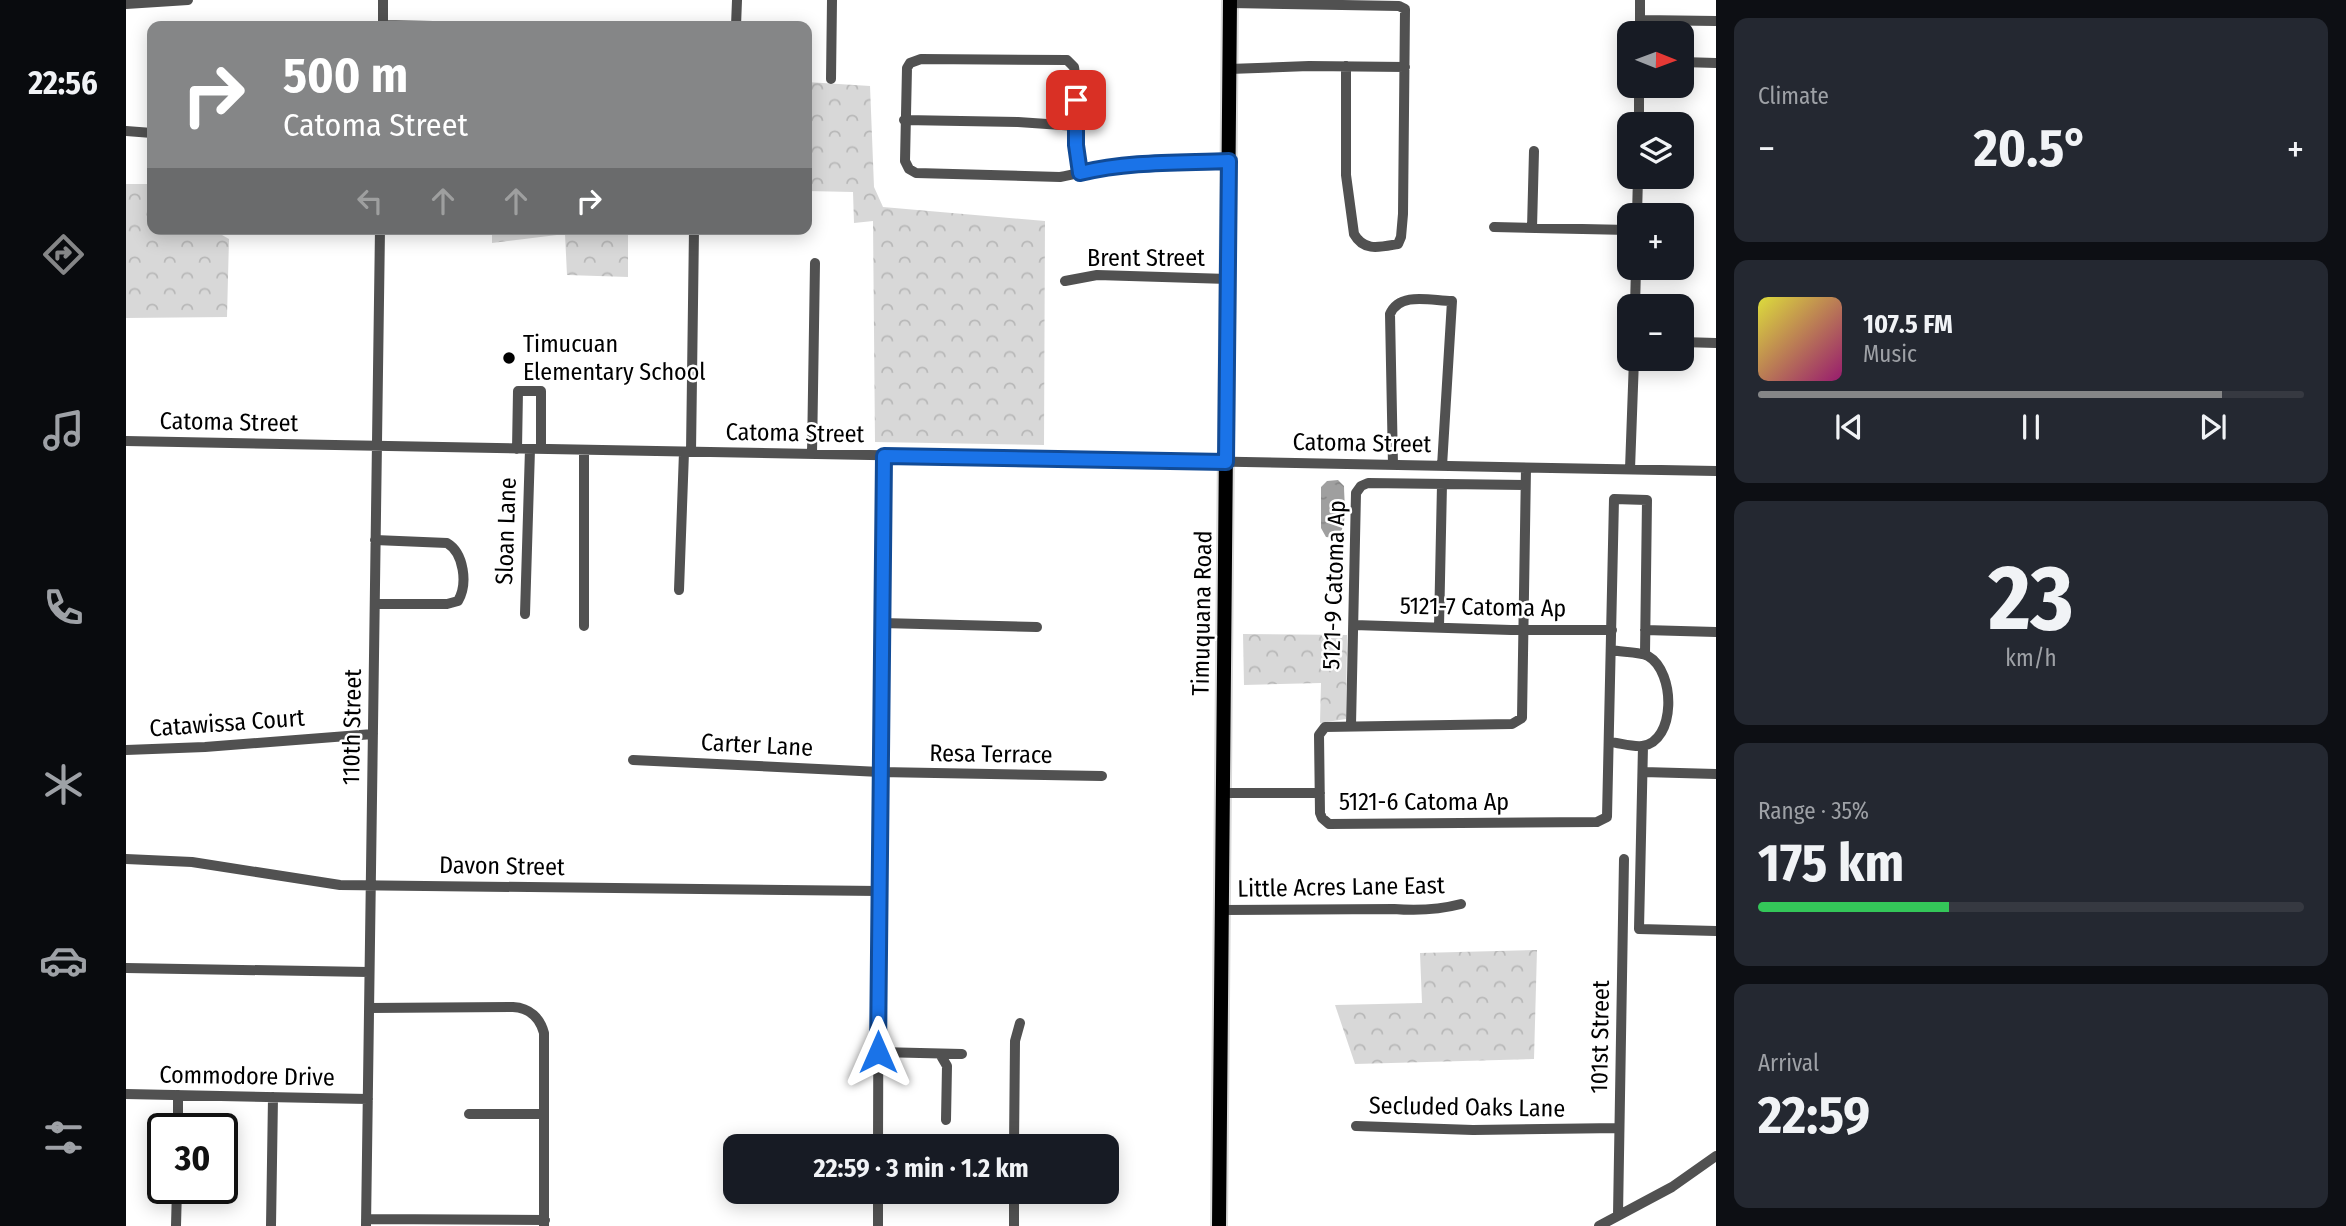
<!DOCTYPE html>
<meta charset="utf-8">
<style>
:root{--surface:#171b24;--page:#242831;--text:#f1f3f6;--muted:#9ea1a6;--line:#363941;--accent:#858687}
body{margin:0;font-family:"Fira Sans Condensed",sans-serif;background:var(--page);color:var(--text);height:100vh;display:flex;flex-direction:column;font-size:26px;white-space:nowrap}
*{box-sizing:border-box;margin:0}
p{font-size:23px;color:var(--muted)}
.icon{flex:none;width:38px;height:38px;fill:none;stroke:currentColor;stroke-width:2;stroke-linecap:round;stroke-linejoin:round}
.map{position:relative;flex:1;overflow:hidden}
.side{display:flex;flex-direction:column;gap:18px;padding:18px;background:#0d0f14;width:630px}
.side>*{flex:none}
.banner{position:absolute;left:21px;top:21px;width:665px;height:214px;border-radius:14px;box-shadow:0 4px 18px #0003;background:#858687;color:#fff;overflow:hidden}
.needle{width:46px;rotate:91deg}
.buttons{position:absolute;left:1491px;top:21px;display:grid;gap:14px}
.buttons a{display:grid;place-items:center;width:77px;height:77px;border-radius:14px;background:var(--surface);box-shadow:0 4px 18px #0003;font-size:35px}
.speed{position:absolute;left:21px;top:1113px;display:flex;gap:14px;font-size:35px;font-weight:700;text-align:center}
.speed>*{display:grid;place-content:center;width:91px;height:91px;border-radius:50%;background:var(--surface);box-shadow:0 4px 18px #0003;line-height:1}
.speed .limit{border:4px solid #111;border-radius:10px;background:#fff;color:#111}
.pin{position:absolute;display:grid;place-items:center;width:60px;height:60px;color:#fff;margin:-30px;border-radius:14px;box-shadow:0 4px 10px #0006}
.me{position:absolute;width:77px;margin:-38px;rotate:0deg;stroke-linejoin:round;filter:drop-shadow(0 0 5px #0008)}
.turn{display:flex;align-items:center;gap:24px;height:147px;padding:0 21px;font-size:32px}
.turn .icon{width:91px;height:91px;stroke-width:2.5}
.turn b{display:block;font-size:49px;line-height:60px}
.lanes{display:flex;align-items:center;height:66px;padding:0 21px;background:#0003;justify-content:center;gap:35px;direction:ltr}
.lanes .off{opacity:.35}
.big{font-size:52px;font-weight:700;line-height:1.1}
.side .card{flex:1;display:flex;flex-direction:column;justify-content:center;gap:10px;min-width:0;padding:0 24px;border-radius:14px;background:var(--page)}
.side .dial{align-items:center;gap:0}
.dial b{font-size:91px;line-height:1}
.song{display:flex;align-items:center;gap:21px}
.cover{width:84px;height:84px;border-radius:10px;background:linear-gradient(135deg,hsl(60 70% 55%),hsl(320 70% 35%))}
.played{height:7px;border-radius:4px;background:linear-gradient(90deg,var(--accent) 85%,var(--line) 85%)}
.keys{display:flex;justify-content:space-around;direction:ltr}
.heat{display:flex;justify-content:space-between;align-items:center;font-size:38px;direction:ltr}
.charge{height:10px;border-radius:5px;background:linear-gradient(90deg,#34c759 35%,var(--line) 0)}
.trip{position:absolute;left:597px;top:1134px;width:396px;height:70px;border-radius:14px;background:var(--surface);box-shadow:0 4px 18px #0003;font-weight:700;line-height:70px;text-align:center}
main{display:flex;flex:1;min-height:0}
.tab-bar{display:flex;flex-direction:column;width:126px;justify-content:space-around;align-items:center;background:#090b0e;color:var(--muted)}
.tab-bar .icon{width:49px;height:49px}
.tab-bar .on{color:var(--accent)}
.tab-bar b{font-size:32px;color:var(--text)}
.map>svg:first-child{display:block}
.forest{fill:url(#forest-crowns)}
.water{fill:url(#water-ripples)}
.lines{fill:none;stroke-linecap:round;stroke-linejoin:round}
.major-casing{stroke:#dbdbdb;stroke-width:18}
.minor{stroke:#515151;stroke-width:10}
.major{stroke:#000;stroke-width:14}
.route-casing{stroke:#114b97;stroke-width:18}
.route{stroke:#1a73e8;stroke-width:12}
.poi-dot{fill:#000;stroke:#fff;stroke-width:2.5}
.labels{text-anchor:middle;dominant-baseline:central;stroke-width:5;stroke-linejoin:round;paint-order:stroke}
.street-label{font-size:24px;fill:#000;stroke:#fff}
.poi-label{font-size:24px;fill:#000;stroke:#fff;text-anchor:start}
</style>
<main>
<nav class="tab-bar">
<b>22:56</b>
<svg class="icon on" aria-label="directions" viewBox="0 0 24 24"><path d="M12 3l9 9-9 9-9-9zM9 14v-3h6M13 9l2 2-2 2"/></svg>
<svg class="icon" aria-label="music" viewBox="0 0 24 24"><path d="M9 18V5l10-2v13"/><circle cx="6" cy="18" r="3"/><circle cx="16" cy="16" r="3"/></svg>
<svg class="icon" aria-label="phone" viewBox="0 0 24 24"><path d="M5 4h4l2 5-3 2q2 4 5 5l2-3 5 2v4C11 20 4 13 5 4z"/></svg>
<svg class="icon" aria-label="climate" viewBox="0 0 24 24"><path d="M12 3v18M4 7l16 10M4 17L20 7"/></svg>
<svg class="icon" aria-label="car" viewBox="0 0 24 24"><path d="M5 17H2v-5l4-1 3-4h7l3 4 3 1v5h-3M9 17h6M6 11h13"/><circle cx="7" cy="17" r="2"/><circle cx="17" cy="17" r="2"/></svg>
<svg class="icon" aria-label="filters" viewBox="0 0 24 24"><path d="M4 7h16M4 17h16"/><circle cx="9" cy="7" r="2"/><circle cx="15" cy="17" r="2"/></svg>
</nav>
<div class="map">
<svg width="1590" height="1226" viewBox="0 0 1590 1226">
<defs>
<pattern id="forest-crowns" width="20" height="18" patternUnits="userSpaceOnUse" patternTransform="scale(1.75)"><rect width="20" height="18" fill="#d8d8d8"/><path d="M2 6a3 3 0 1 1 6 0M12 15a3 3 0 1 1 6 0" fill="none" stroke="#b8b8b8"/></pattern>
<pattern id="water-ripples" width="26" height="14" patternUnits="userSpaceOnUse" patternTransform="scale(1.75)"><rect width="26" height="14" fill="#9f9f9f"/><path d="M2 4q2-2 4 0t4 0M15 11q2-2 4 0t4 0" fill="none" stroke="#878787"/></pattern>
</defs>
<rect width="100%" height="100%" fill="#fff"/>
<path class="forest" d="M681,82L744,86L748,187L757,207L919,221L918,445L749,442L747,221L728,223L727,192L681,191Z
M0,184H26V229H96V235L103,239L101,317L0,318Z
M366,229H502V277L441,275L439,234L366,243Z
M1117,634L1221,635L1220,719L1194,723L1195,683L1118,685Z
M1411,950L1408,1059L1229,1064L1209,1005L1296,1003L1294,953Z"/>
<path class="water" d="M1212,480L1218,486C1218,502 1223,529 1209,538L1200,537L1195,528V487L1201,481Z"/>
<g class="lines">
<defs>
<path id="major" d="M1093,1226L1104,0"/>
</defs>
<use href="#major" class="major-casing"/>
<path class="minor" d="M1104,3L1273,6L1279,9L1277,214L1275,237L1272,244C1254,247 1238,252 1228,234L1220,175V66
M0,4L62,0
M1514,20L1590,21
M257,25L307,26
M257,26V0
M610,26L611,0
M1514,33V0
M1556,62L1590,63
M1103,69L1183,66L1279,67
M705,79L706,0
M778,120L892,122L950,126
M1513,124V86
M0,131L26,133
M954,173L950,145L949,74L948,67L941,60L795,59L784,63L781,68L779,161L783,169L790,173L934,177C956,173 977,166 999,164C1033,160 1068,163 1103,161
M1511,215L1512,177
M1368,227L1503,230
M1406,228L1408,151
M939,281L971,275L1102,279
M1509,306L1510,268
M1556,342L1590,343
M0,441L1590,471
M391,449L392,391H415V449
M458,450V626
M565,452L568,229
M686,454L689,263
M1267,465L1264,314C1274,291 1306,301 1326,301L1316,466
M1400,468L1396,718L1386,724L1199,727L1193,735L1194,813L1196,818L1203,824L1471,822L1481,817L1488,499L1521,500L1519,654
M1504,469L1508,359
M553,590L558,452
M249,604H321L332,601C342,584 338,553 321,543L249,540
M399,614L404,449
M756,623L911,627
M1228,625L1385,630H1486
M1313,627L1316,484
M1519,630L1590,632
M1225,725L1230,493L1235,486L1242,483L1399,485
M1484,742C1494,743 1506,747 1516,746C1550,742 1550,672 1522,656C1516,652 1494,652 1485,650
M1517,746L1513,929L1590,931
M0,750L79,747L247,734
M507,760L754,772L976,776
M1517,772L1590,774
M1097,793H1194
M0,859L66,862L214,885L753,891
M1096,910L1268,909C1292,911 1312,910 1335,904
M0,968L243,972
M243,1008L387,1007C404,1008 414,1018 418,1033V1226
M752,1052L836,1054
M814,1054L821,1066L820,1120
M0,1094L242,1099
M343,1114H418
M1230,1126L1347,1130L1493,1128
M52,1129V1095
M752,1146L753,828L758,456
M888,1146L889,1041L894,1023
M1492,1215L1498,859
M240,1219L419,1220
M50,1226L51,1188
M145,1226L147,1097
M240,1226L254,229
M752,1226V1192
M888,1226V1192
M1473,1226L1546,1187L1590,1156"/>
<use href="#major" class="major"/>
</g>
<g class="lines">
<defs>
<path id="route" d="M752,1052L758,456L1100,462L1103,161C1052,163 1004,161 954,173L950,145V100"/>
</defs>
<use href="#route" class="route-casing"/>
<use href="#route" class="route"/>
</g>
<circle class="poi-dot" cx="383" cy="358" r="7"/>
<g class="labels">
<g class="street-label">
<text x="1020" y="258">Brent Street</text>
<text transform="translate(103 422) rotate(1)">Catoma Street</text>
<text transform="translate(669 433) rotate(1)">Catoma Street</text>
<text transform="translate(1236 443) rotate(1)">Catoma Street</text>
<text transform="translate(380 531) rotate(-88)">Sloan Lane</text>
<text transform="translate(1208 585) rotate(-88)">5121-9 Catoma Ap</text>
<text transform="translate(1357 607) rotate(1)">5121-7 Catoma Ap</text>
<text transform="translate(1076 613) rotate(-89)">Timuquana Road</text>
<text transform="translate(101 723) rotate(-4)">Catawissa Court</text>
<text transform="translate(226 727) rotate(-89)">110th Street</text>
<text transform="translate(631 745) rotate(3)">Carter Lane</text>
<text transform="translate(865 754) rotate(1)">Resa Terrace</text>
<text x="1298" y="802">5121-6 Catoma Ap</text>
<text transform="translate(376 866) rotate(1)">Davon Street</text>
<text transform="translate(1215 887) rotate(-1)">Little Acres Lane East</text>
<text transform="translate(1474 1037) rotate(-89)">101st Street</text>
<text transform="translate(121 1076) rotate(1)">Commodore Drive</text>
<text transform="translate(1341 1107) rotate(1)">Secluded Oaks Lane</text>
</g>
<g class="poi-label">
<text x="397" y="344">Timucuan<tspan x="397" dy="28">Elementary School</tspan></text>
</g>
</g>
</svg>
<div class="buttons">
<a><svg class="needle" viewBox="-14 -14 28 28"><path d="M0-13l5 13h-10z" fill="#e53935"/><path d="M0 13l5-13h-10z" fill="#9ea1a6"/></svg></a>
<a><svg class="icon" aria-label="layers" viewBox="0 0 24 24"><path d="M12 4l9 5-9 5-9-5zM3 14l9 5 9-5"/></svg></a>
<a>+</a>
<a>−</a>
</div>
<div class="speed"><div class="limit">30</div></div>
<div class="pin" style="left:950px;top:100px;background:#d93025"><svg class="icon" aria-label="arrive" viewBox="0 0 24 24"><path d="M6 21V4h12l-3 4 3 4H6"/></svg></div>
<svg class="me" style="left:752px;top:1052px" viewBox="-20 -20 40 40"><path d="M0-17L14 15 0 8-14 15z" fill="#1a73e8" stroke="#fff" stroke-width="4"/></svg>
<div class="trip">22:59 · 3 min · 1.2 km</div>
<div class="banner">
<div class="turn"><svg class="icon" aria-label="right" viewBox="0 0 24 24"><path d="M7 20v-9h11M14 6l5 5-5 5"/></svg><div><b>500 m</b>Catoma Street</div></div>
<div class="lanes"><svg class="icon off" aria-label="left" viewBox="0 0 24 24"><path d="M17 20v-9H6M10 6l-5 5 5 5"/></svg><svg class="icon off" aria-label="ahead" viewBox="0 0 24 24"><path d="M12 20V5M6 11l6-6 6 6"/></svg><svg class="icon off" aria-label="ahead" viewBox="0 0 24 24"><path d="M12 20V5M6 11l6-6 6 6"/></svg><svg class="icon" aria-label="right" viewBox="0 0 24 24"><path d="M7 20v-9h11M14 6l5 5-5 5"/></svg></div>
</div>
</div>
<section class="side">
<div class="card"><p>Climate</p>
<div class="heat"><a>−</a><b class="big">20.5°</b><a>+</a></div>
</div>
<div class="card">
<div class="song"><i class="cover"></i><div><b>107.5 FM</b><p>Music</p></div></div>
<div class="played"></div>
<div class="keys"><svg class="icon" aria-label="previous" viewBox="0 0 24 24"><path d="M18 5L8 12l10 7zM5 5v14"/></svg><svg class="icon" aria-label="pause" viewBox="0 0 24 24"><path d="M8 5v14M16 5v14"/></svg><svg class="icon" aria-label="next" viewBox="0 0 24 24"><path d="M6 5l10 7-10 7zM19 5v14"/></svg></div>
</div>
<div class="card dial"><b>23</b><p>km/h</p></div>
<div class="card"><p>Range · 35%</p><b class="big">175 km</b><div class="charge"></div></div>
<div class="card"><p>Arrival</p><b class="big">22:59</b></div>
</section>
</main>
